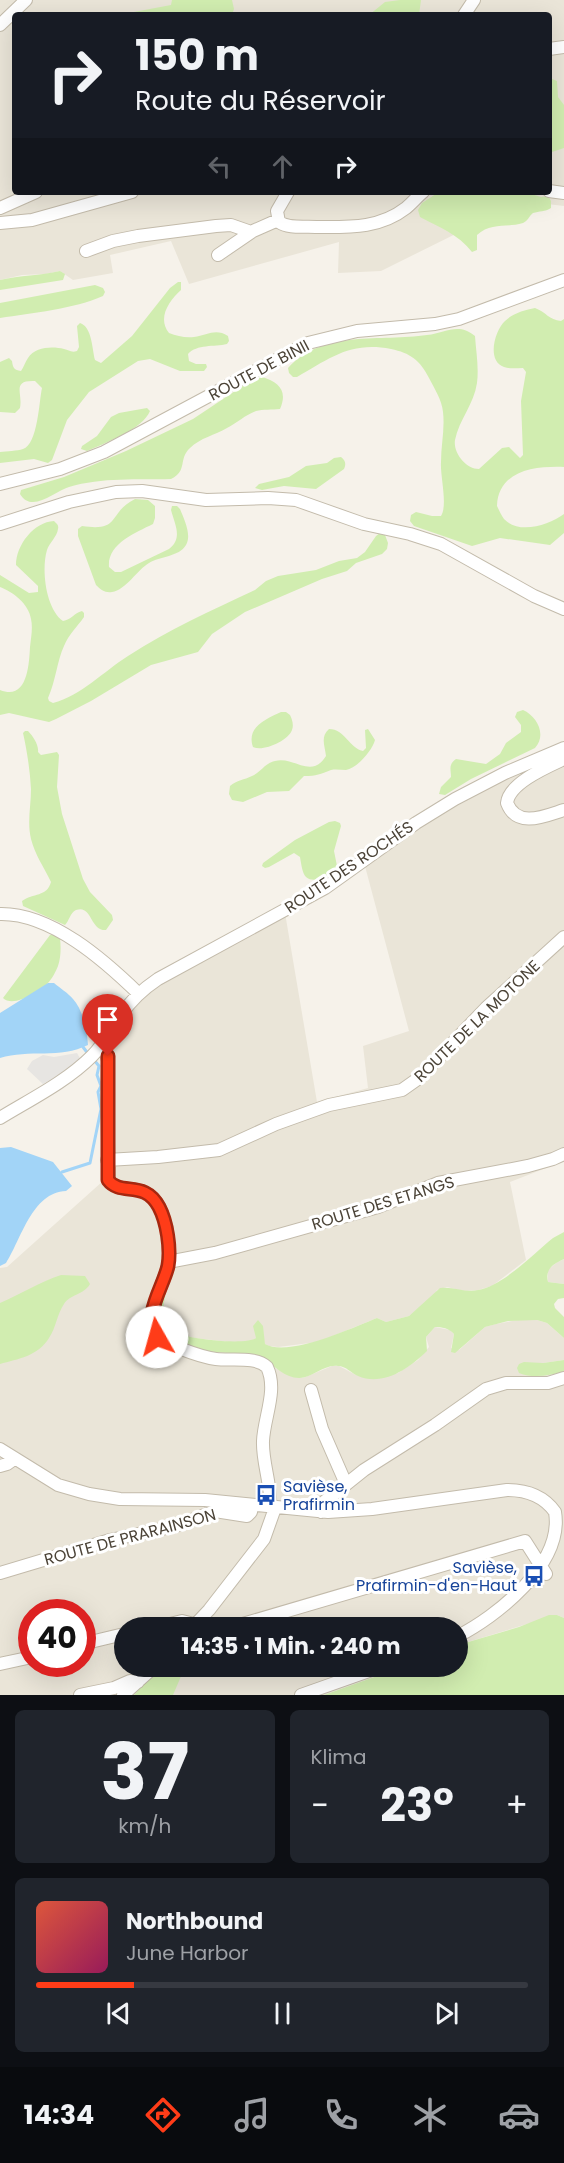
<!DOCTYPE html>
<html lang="de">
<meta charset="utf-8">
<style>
:root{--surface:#171b24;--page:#20242c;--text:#f1f3f6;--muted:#9ea1a6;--line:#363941;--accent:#ff3c18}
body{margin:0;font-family:Poppins,sans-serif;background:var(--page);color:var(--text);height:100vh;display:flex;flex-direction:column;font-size:22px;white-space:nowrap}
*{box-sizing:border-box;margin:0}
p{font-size:20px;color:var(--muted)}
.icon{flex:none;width:33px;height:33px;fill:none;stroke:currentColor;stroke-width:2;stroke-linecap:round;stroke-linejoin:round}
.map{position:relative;height:1695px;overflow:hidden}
.panel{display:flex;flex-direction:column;gap:15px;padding:15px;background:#0d0f14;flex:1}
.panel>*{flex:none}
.top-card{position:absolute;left:12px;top:12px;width:540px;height:183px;border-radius:6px;box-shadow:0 6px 24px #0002;background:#171b24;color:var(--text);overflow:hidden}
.speed{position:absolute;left:18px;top:1599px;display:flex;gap:12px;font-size:30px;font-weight:700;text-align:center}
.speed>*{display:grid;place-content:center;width:78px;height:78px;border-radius:50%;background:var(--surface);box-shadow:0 6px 24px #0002;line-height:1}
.speed .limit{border:9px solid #d22;background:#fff;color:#111}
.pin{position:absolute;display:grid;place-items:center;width:51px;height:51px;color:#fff;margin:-62px -26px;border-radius:50% 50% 50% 0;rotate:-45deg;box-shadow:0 0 6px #0007}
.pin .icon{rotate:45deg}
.me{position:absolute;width:66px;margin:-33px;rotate:353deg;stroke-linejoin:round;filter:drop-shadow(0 0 4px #0008)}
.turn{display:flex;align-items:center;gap:21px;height:126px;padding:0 24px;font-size:27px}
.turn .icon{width:78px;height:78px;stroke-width:2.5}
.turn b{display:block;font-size:42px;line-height:51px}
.lanes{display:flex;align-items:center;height:57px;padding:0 24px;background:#0003;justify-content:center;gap:30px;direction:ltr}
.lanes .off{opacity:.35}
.big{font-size:45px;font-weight:700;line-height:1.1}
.panel .widget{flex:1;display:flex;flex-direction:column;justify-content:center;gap:9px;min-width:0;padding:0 21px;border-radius:9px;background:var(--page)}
.panel .dial{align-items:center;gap:0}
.dial b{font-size:78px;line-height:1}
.song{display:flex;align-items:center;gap:18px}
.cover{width:72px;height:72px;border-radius:9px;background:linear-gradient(135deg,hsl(10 70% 55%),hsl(330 70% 35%))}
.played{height:6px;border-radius:3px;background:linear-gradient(90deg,var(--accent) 20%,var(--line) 20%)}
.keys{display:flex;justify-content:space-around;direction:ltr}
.heat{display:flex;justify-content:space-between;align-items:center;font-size:33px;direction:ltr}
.panel .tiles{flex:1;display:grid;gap:15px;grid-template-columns:1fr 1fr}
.widget:last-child{grid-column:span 2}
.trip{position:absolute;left:114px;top:1617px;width:354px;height:60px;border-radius:30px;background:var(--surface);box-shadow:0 6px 24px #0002;font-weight:700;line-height:60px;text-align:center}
.tab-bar{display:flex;height:96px;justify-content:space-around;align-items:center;background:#090b0e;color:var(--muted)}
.tab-bar .icon{width:42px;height:42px}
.tab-bar .on{color:var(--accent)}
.tab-bar b{font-size:27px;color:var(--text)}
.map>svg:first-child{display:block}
.residential{fill:#eae5d8;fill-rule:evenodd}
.green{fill:#d1edb0}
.parking{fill:#e7e5e2}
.water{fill:#a2d4f7}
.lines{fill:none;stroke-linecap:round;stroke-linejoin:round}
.stream{stroke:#a2d4f7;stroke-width:3}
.minor-casing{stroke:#c3bbab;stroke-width:14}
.minor{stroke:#fff;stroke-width:12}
.route-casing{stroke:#a62710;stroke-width:15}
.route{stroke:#ff3c18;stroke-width:10}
.labels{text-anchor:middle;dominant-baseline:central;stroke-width:6;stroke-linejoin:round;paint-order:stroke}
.street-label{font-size:16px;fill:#4b4337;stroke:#fff}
.transit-label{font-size:16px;fill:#164399;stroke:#fff;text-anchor:start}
</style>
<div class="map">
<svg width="564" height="1695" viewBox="0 0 564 1695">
<rect width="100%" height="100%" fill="#f6f2ea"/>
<path class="residential" d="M0,0H564V206L522,201L381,271L338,273L339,242L189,284L171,241L110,255L113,273L73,280L60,271L46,274L22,275L0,280ZM15,15H549V192H15Z
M564,748V1161L510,1182L526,1260L492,1286L478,1290L463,1291L447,1287L437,1290L434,1295L409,1316L386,1322L377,1318L318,1342L278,1347L269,1346L265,1344L263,1338V1326L256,1333V1338L252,1341L239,1343L185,1337L166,1329L163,1321L164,1311L157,1329L263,1359L275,1368L303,1378L332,1366H339L356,1375L374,1379L398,1373L418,1360L429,1347L426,1337L435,1327L450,1330L454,1334L451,1348L459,1350L485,1327L496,1324L524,1319L537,1320L547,1323L564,1338V1360L543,1363L547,1376L564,1372V1618L557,1615L458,1645V1628H124V1666L402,1667L324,1695H0V1268L7,1267L103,1181V1112L111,1046L151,981L284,907L317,1102L368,1088L363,1046L409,1031L362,855ZM32,1612H82V1664H32Z
M564,1259V1284L548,1282V1270L556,1263Z"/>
<path class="green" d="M172,0H232L234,9L232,15H118L171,5Z
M400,0H421L419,15H369L385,2Z
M552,79L557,81L558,97L564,105V148L549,153V82Z
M439,192H525L541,197L548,196L551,201V208C545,212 539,211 533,213C529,216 528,221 523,223C507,228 491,222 477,235V250L472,252C458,234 439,227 420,217L418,210L422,203Z
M60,271L65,274L63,280L0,290V280C20,275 40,276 60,271Z
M178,282H181V290C169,301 157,318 169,333C177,336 185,338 194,337C207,335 216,328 228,336L229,341L227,344C214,347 197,344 188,354L189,361L196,364H206L207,367L204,371H180L150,359L138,361L89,392L67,420L52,460L48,463L34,459L0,463V452C7,451 17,451 23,449C38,444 39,401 42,388L35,381C11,380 23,393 20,408L15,413L0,412V362L9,358L12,361C13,368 14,370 21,371C24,367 25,362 28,358C35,347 52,346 64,349C69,350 71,353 77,351L79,347L77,326L80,323C92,327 92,348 95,360L101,363L132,336L170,288Z
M95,285L103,288L105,292L103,296C74,309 32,313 0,318V303Z
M535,308C546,312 549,320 561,321L564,319V467C536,466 498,470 497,506C499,510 501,515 504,519C519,535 549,525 564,514V533L550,545L500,538L472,546L414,526L410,521L411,515L416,512L432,516H441C448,505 440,476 441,462C441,445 445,429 443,412C442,400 434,388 429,378C420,360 410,353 391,349C351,341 330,358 297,377H293L289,373L288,368C324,329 381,342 427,335C446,333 458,322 475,336C476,351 479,367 477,383C474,404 459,420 455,440C453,453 466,469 479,469L502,448L509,447L520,458L523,455L521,401L526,372L523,368C517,368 509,369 504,367C486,361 495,330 505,321C513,313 525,310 535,308Z
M262,377C279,382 288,391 280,409C272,410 263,409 256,411C245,415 237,423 227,428C215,435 200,438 190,448C178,459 188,471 171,479C138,480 102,477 69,487C55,491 32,514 20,494L21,490L64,477L126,451L193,419L250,381Z
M147,408L150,411C143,429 105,443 87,451L81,449L82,446L97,436L111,417L119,413Z
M341,457C346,461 346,464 344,469L316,489L284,486L262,490L255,488L259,484L289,477L306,466L327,463L334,458Z
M135,499L148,500L155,506V518L153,524C135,533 107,544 109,567L115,572H121L169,549C183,538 175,525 171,510L172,506H177L180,509C184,519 192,535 186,545C179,557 160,556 149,563C137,570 126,590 112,592C105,593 101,590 96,585L78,536V529L82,526C122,532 107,513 135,499Z
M54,521C57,524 59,525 58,529C57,537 49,543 47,550C41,570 46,609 63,621C71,620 74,613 82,611L84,613V617C77,627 69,634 64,646C57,661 56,680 48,698L49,701L53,703C81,696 104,671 128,656C170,629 210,611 255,590L266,581L278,576L316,570L339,561L357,558L365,552L376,536L380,533L385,535L388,543L387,549L382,554L356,563L347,571L322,579L245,612L212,634L198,652L151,665L91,701L56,719L49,722L40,720L9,713L0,715V690C27,701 29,666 30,647C31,638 33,628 31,619C29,604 13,592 0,587V575L29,593L38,592V586L16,565C16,545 34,522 54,521Z
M523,710C537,716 547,735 535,748L471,779L445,795L439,794L441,787L451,777C451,769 448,765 456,759L486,764L500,754L506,743L521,732V725L515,717L517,712Z
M281,712H286L290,715C292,719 294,725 292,730C288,741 263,752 253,747C246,727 266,719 281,712Z
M329,729C345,729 349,748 363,751L366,748L365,730L368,729L375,740C372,751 357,768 346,770C341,770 336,769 331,770C320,774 317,776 304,776L289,791L267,792L243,802L232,800L229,794L230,786C237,780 244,780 252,776C261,772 265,763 275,761C295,756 311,780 326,756C325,746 320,737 329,729Z
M25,731H28C33,736 39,745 38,752L41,755L57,752L59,755L57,787L62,814L83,879L90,892L112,915L113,920L106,930C90,931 92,904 76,910C70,913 69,921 65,925L23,906L22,901C33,893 47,897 51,882C44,867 35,855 31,839C27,822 31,806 31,789C30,770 27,751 23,733Z
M335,821L340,823L341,826L334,851L337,866C333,874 315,885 306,877C302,873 301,862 300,857L294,853L269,867L265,868L262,866L263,863L295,840L329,822Z
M54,934L60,938C61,947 61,957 58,966C56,971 52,979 48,983C40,992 13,1008 3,998L50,935Z
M564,1232V1259C553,1264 545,1269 548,1282L564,1284V1298L558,1299L554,1304L555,1308L564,1317V1338L547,1323L537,1320L508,1321L485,1327L455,1353L451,1352L454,1334C449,1328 442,1327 435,1327L426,1337L427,1351C410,1368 383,1387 358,1376C351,1373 346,1366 338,1366C324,1364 313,1378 299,1378C285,1378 275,1366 264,1360C252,1353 219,1353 205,1351C190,1349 175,1340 162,1335L155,1316L167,1285C166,1296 159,1318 165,1327C174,1339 247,1346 256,1338L253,1326L258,1320L263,1326L265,1344C288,1358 354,1327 377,1318L386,1322L409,1316L440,1288C453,1286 465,1293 478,1290C503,1286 533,1254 553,1238Z
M61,1275L85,1276L90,1284C84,1295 70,1294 64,1304C57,1314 56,1328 49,1338C38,1356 18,1359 0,1364V1303C21,1294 40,1282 61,1275Z
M564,1360V1372C549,1375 534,1379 519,1373L517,1368L519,1364L524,1362L543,1363Z
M549,1615H557L564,1618V1695H324L402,1667L458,1666V1645L519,1627Z
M159,1667H185L173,1695H134Z"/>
<path class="parking" d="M77,1053L82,1062L43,1084L27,1069L32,1061L43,1055L54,1057Z"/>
<path class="water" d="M48,983H54C60,988 68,993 73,999C83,1010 87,1030 88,1045C60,1059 29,1049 0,1058V1013Z
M11,1147L53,1162L72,1186L66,1191C32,1192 21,1240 6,1263L0,1266V1148Z"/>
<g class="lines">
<path class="stream" d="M83,1047L89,1055
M62,1172L90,1163L101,1109L98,1092L101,1086L97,1075L99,1066L94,1060"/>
<defs>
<path id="minor" d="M464,15L474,0
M0,25L26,0
M549,49L564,47
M549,191L564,193
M288,192L277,211L279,222C289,229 304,226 316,227C348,227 379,229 406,208C412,203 417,197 423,192
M0,208L36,192
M0,223L32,220L132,192
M86,251L113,241L138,236L216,226L231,225L251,232
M218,255L253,231L278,220
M0,484L60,469L104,452L308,343L357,331L435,324L459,319L564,280
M0,524L69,502L116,492L142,491L206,500L268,498L296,500L364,524L410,534L441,544L534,596L564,609
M564,759C547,767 509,783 507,803C517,829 545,816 564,810
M0,914C51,913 104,960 139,994
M102,1045L105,1049L108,1061L107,1104L109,1180C120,1196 141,1180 157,1203C167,1219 172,1250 167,1268C162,1289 148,1307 154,1331C160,1344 202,1357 216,1359C231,1361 256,1356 267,1367C278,1390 264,1417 263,1441C262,1463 272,1485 270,1507
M0,1118C31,1099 66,1082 92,1056C104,1044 110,1031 119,1018C129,1002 143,989 158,979L325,888L416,823L455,799L505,773L564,748
M107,1160L158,1157L219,1150L276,1124L329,1105L402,1090L419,1078L486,1008L564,937
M168,1262L215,1253L378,1207L438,1183L528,1166L553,1159L564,1154
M311,1390L322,1429L346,1484
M0,1449L58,1485L89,1494L120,1499L205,1500L328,1512L372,1509L507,1490C526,1490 543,1495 555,1512C564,1565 495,1617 458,1636
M0,1466L7,1464L14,1459
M321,1512L324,1502L364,1470L435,1425L486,1389L506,1383H548L564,1378
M0,1573L110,1540L176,1526L215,1511L247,1516L251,1512L252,1505
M154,1628L182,1621L194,1624
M192,1628L209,1610L264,1539L275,1508
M229,1628L525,1541L546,1574
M82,1644L124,1634
M0,1664L32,1657
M80,1695L114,1688L130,1681L138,1682
M123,1695L155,1666
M301,1695L383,1666"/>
</defs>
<use href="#minor" class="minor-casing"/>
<use href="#minor" class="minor"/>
</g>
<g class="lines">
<defs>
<path id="route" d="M108,1056V1180C121,1197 144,1179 159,1207C167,1222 171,1249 168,1266C163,1288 142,1315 157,1337"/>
</defs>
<use href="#route" class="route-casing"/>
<use href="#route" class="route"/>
</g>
<defs>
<symbol id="bus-bare" viewBox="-9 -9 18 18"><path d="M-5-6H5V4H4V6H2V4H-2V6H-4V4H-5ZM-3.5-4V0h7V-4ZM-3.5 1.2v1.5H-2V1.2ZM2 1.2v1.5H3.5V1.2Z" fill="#1a4fb4" stroke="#fff" stroke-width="2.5" paint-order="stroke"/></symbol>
</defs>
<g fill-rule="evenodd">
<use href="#bus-bare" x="251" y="1480" width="30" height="30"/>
<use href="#bus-bare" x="519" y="1561" width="30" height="30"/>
</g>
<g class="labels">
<g class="street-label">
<text transform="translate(259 370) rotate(-28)">ROUTE DE BINII</text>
<text transform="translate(349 867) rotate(-34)">ROUTE DES ROCHÉS</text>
<text transform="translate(477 1021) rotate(-44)">ROUTE DE LA MOTONE</text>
<text transform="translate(383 1203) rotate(-17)">ROUTE DES ETANGS</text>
<text transform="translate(130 1537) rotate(-15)">ROUTE DE PRARAINSON</text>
</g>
<g class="transit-label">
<text x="283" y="1486">Savièse,<tspan x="283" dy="18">Prafirmin</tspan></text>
<text x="517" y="1567" text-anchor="end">Savièse,<tspan x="517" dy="18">Prafirmin-d'en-Haut</tspan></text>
</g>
</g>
</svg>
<div class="speed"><div class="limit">40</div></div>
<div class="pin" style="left:108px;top:1056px;background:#d93025"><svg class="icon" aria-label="arrive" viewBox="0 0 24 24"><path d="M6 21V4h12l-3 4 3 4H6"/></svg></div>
<svg class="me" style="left:157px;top:1337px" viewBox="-20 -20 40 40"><circle r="19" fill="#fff"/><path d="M0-13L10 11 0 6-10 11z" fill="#ff3c18"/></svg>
<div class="trip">14:35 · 1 Min. · 240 m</div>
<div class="top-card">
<div class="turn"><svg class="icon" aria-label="right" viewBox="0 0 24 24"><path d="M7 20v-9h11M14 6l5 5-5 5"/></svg><div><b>150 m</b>Route du Réservoir</div></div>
<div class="lanes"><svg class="icon off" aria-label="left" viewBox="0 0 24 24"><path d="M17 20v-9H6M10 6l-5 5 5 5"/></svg><svg class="icon off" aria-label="ahead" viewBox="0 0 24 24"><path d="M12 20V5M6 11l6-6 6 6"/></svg><svg class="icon" aria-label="right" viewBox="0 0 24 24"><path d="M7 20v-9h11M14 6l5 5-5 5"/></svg></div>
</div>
</div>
<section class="panel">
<div class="tiles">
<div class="widget dial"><b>37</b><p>km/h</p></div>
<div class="widget"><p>Klima</p>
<div class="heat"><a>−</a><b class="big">23°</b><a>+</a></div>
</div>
<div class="widget">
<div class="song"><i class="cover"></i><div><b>Northbound</b><p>June Harbor</p></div></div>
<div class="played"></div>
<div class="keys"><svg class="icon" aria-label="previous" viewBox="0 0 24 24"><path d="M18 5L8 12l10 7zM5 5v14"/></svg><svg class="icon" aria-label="pause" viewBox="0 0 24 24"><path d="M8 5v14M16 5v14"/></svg><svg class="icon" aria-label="next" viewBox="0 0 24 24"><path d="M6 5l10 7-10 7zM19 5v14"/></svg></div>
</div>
</div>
</section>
<nav class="tab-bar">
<b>14:34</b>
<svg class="icon on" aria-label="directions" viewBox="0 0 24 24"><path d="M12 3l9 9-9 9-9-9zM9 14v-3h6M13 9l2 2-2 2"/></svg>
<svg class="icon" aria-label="music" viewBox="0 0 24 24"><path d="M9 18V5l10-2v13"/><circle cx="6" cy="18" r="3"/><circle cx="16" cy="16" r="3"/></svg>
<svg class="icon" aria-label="phone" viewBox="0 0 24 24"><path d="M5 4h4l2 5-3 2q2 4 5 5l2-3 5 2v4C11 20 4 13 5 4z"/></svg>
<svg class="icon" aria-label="climate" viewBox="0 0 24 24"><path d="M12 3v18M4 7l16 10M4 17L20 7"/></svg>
<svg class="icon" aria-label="car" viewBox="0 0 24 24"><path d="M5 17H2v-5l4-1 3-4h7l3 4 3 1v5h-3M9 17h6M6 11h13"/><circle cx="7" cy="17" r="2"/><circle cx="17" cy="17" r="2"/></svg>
</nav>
